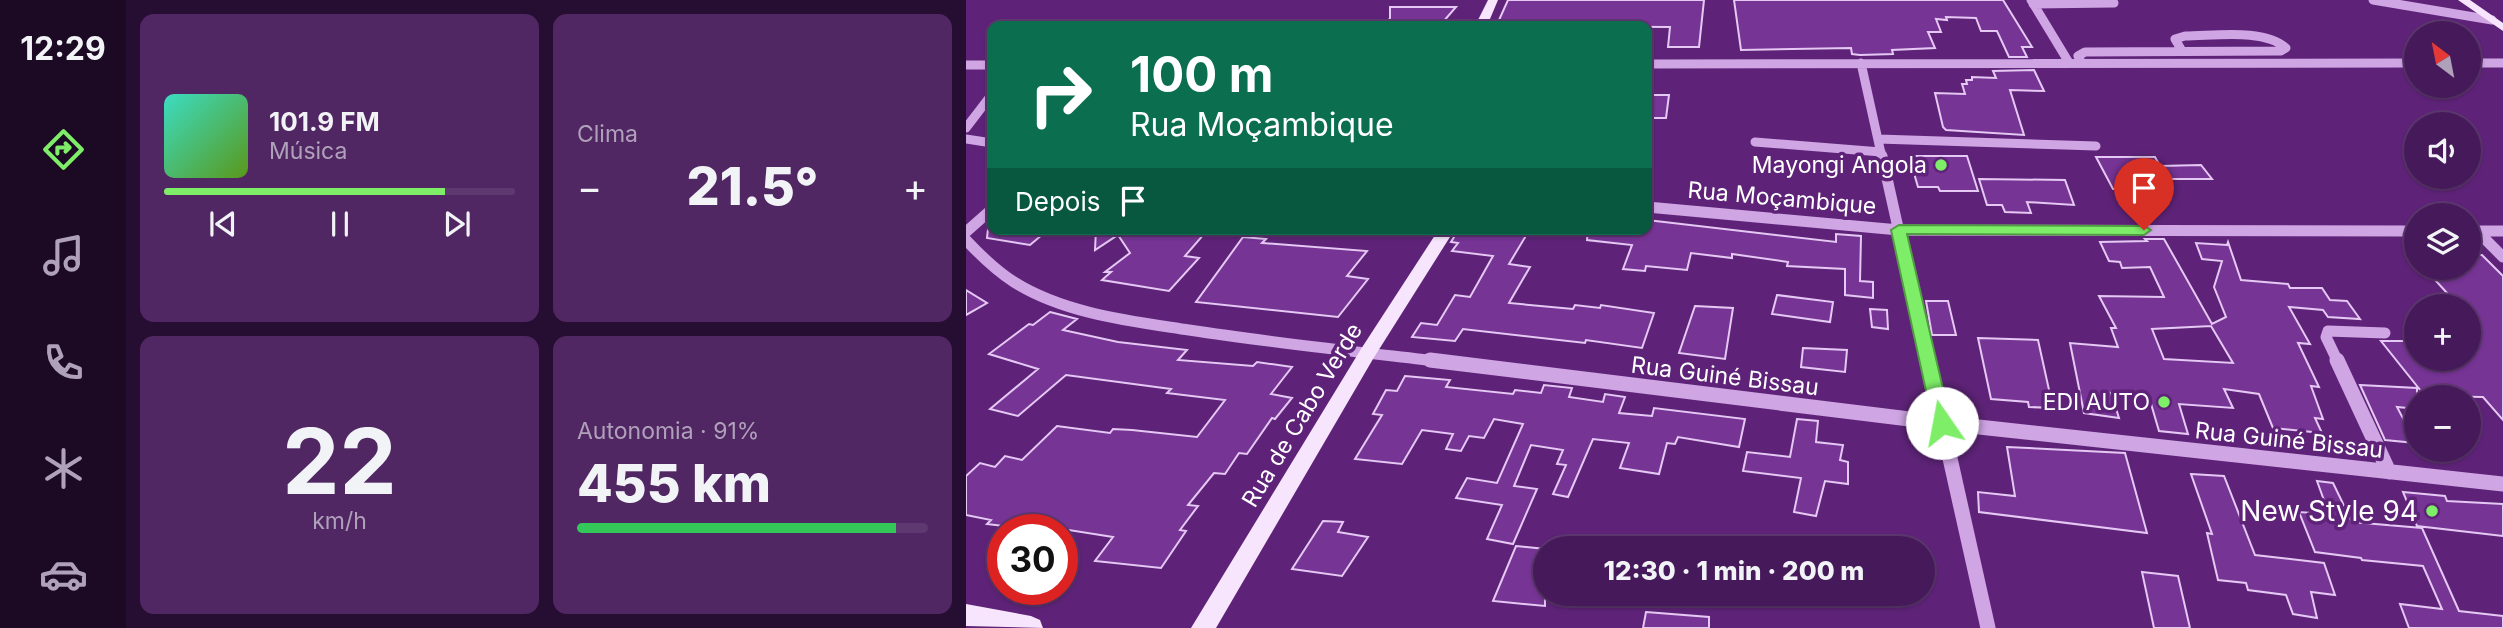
<!DOCTYPE html>
<html lang="pt">
<meta charset="utf-8">
<style>
:root{--surface:#461a5a;--page:#502763;--text:#f1f3f6;--muted:#b0a1bb;--line:#5e3870;--accent:#7eee69}
body{margin:0;font-family:Inter,sans-serif;background:var(--page);color:var(--text);height:100vh;display:flex;flex-direction:column;font-size:26px;white-space:nowrap}
*{box-sizing:border-box;margin:0}
p{font-size:23px;color:var(--muted)}
.icon{flex:none;width:38px;height:38px;fill:none;stroke:currentColor;stroke-width:2;stroke-linecap:round;stroke-linejoin:round}
.map{position:relative;flex:1;overflow:hidden}
.sheet{display:flex;flex-direction:column;gap:14px;padding:14px;background:#260e32;width:840px}
.sheet>*{flex:none}
.hud{position:absolute;left:21px;top:21px;width:665px;height:214px;border-radius:14px;box-shadow:0 2px 5px #0004,0 0 0 2px var(--line);background:#0b6e4f;color:#fff;overflow:hidden}
.needle{width:46px;rotate:328deg}
.tools{position:absolute;left:1438px;top:21px;display:grid;gap:14px}
.tools a{display:grid;place-items:center;width:77px;height:77px;border-radius:50%;background:var(--surface);box-shadow:0 2px 5px #0004,0 0 0 2px var(--line);font-size:35px}
.speed{position:absolute;left:21px;top:514px;display:flex;gap:14px;font-size:35px;font-weight:700;text-align:center}
.speed>*{display:grid;place-content:center;width:91px;height:91px;border-radius:50%;background:var(--surface);box-shadow:0 2px 5px #0004,0 0 0 2px var(--line);line-height:1}
.speed .limit{border:10px solid #d22;background:#fff;color:#111}
.pin{position:absolute;display:grid;place-items:center;width:60px;height:60px;color:#fff;margin:-72px -30px;border-radius:50% 50% 50% 0;rotate:-45deg;box-shadow:0 0 7px #0007}
.pin .icon{rotate:45deg}
.me{position:absolute;width:77px;margin:-38px;rotate:348deg;stroke-linejoin:round;filter:drop-shadow(0 0 5px #0008)}
.turn{display:flex;align-items:center;gap:24px;height:147px;padding:0 28px;font-size:32px}
.turn .icon{width:91px;height:91px;stroke-width:2.5}
.turn b{display:block;font-size:49px;line-height:60px}
.then{display:flex;align-items:center;height:66px;padding:0 28px;background:#0003;gap:14px;font-size:26px}
.big{font-size:52px;font-weight:800;line-height:1.1}
.sheet .card{flex:1;display:flex;flex-direction:column;justify-content:center;gap:10px;min-width:0;padding:0 24px;border-radius:14px;background:var(--page)}
.sheet .dial{align-items:center;gap:0}
.dial b{font-size:91px;line-height:1}
.song{display:flex;align-items:center;gap:21px}
.cover{width:84px;height:84px;border-radius:10px;background:linear-gradient(135deg,hsl(170 70% 55%),hsl(90 70% 35%))}
.played{height:7px;border-radius:4px;background:linear-gradient(90deg,var(--accent) 80%,var(--line) 80%)}
.keys{display:flex;justify-content:space-around;direction:ltr}
.heat{display:flex;justify-content:space-between;align-items:center;font-size:38px;direction:ltr}
.charge{height:10px;border-radius:5px;background:linear-gradient(90deg,#34c759 91%,var(--line) 0)}
.sheet .tiles{flex:1;display:grid;gap:14px;grid-template-columns:repeat(2,1fr)}
.trip{position:absolute;left:567px;top:536px;width:402px;height:70px;border-radius:35px;background:var(--surface);box-shadow:0 2px 5px #0004,0 0 0 2px var(--line);font-weight:800;line-height:70px;text-align:center}
main{display:flex;flex:1;min-height:0}
.tabs{display:flex;flex-direction:column;width:126px;justify-content:space-around;align-items:center;background:#1c0a24;color:var(--muted)}
.tabs .icon{width:49px;height:49px}
.tabs .on{color:var(--accent)}
.tabs b{font-size:32px;color:var(--text)}
.map>svg:first-child{display:block}
.building{fill:#763495;stroke:#e5c8f3;stroke-width:2;fill-rule:evenodd}
.lines{fill:none;stroke-linecap:round;stroke-linejoin:round}
.minor-far2{stroke:#cfa5e4;stroke-width:9}
.minor-far1{stroke:#cfa5e4;stroke-width:11}
.minor{stroke:#cfa5e4;stroke-width:15}
.major{fill:#f6e5fc;fill-rule:evenodd}
.route{fill:#7eee69;stroke:#529b44;stroke-width:2}
.poi-dot{fill:#7eee69;stroke:#5e2378;stroke-width:2.5}
.labels{text-anchor:middle;dominant-baseline:central;stroke-width:7;stroke-linejoin:round;paint-order:stroke}
.poi-label{font-size:23px;fill:#fff;stroke:#5e2378;text-anchor:end}
.street-label{font-size:23px;fill:#fff;stroke:#5e2378}
.near-poi-label{font-size:28px;fill:#fff;stroke:#5e2378;text-anchor:end}
</style>
<main>
<nav class="tabs">
<b>12:29</b>
<svg class="icon on" aria-label="directions" viewBox="0 0 24 24"><path d="M12 3l9 9-9 9-9-9zM9 14v-3h6M13 9l2 2-2 2"/></svg>
<svg class="icon" aria-label="music" viewBox="0 0 24 24"><path d="M9 18V5l10-2v13"/><circle cx="6" cy="18" r="3"/><circle cx="16" cy="16" r="3"/></svg>
<svg class="icon" aria-label="phone" viewBox="0 0 24 24"><path d="M5 4h4l2 5-3 2q2 4 5 5l2-3 5 2v4C11 20 4 13 5 4z"/></svg>
<svg class="icon" aria-label="climate" viewBox="0 0 24 24"><path d="M12 3v18M4 7l16 10M4 17L20 7"/></svg>
<svg class="icon" aria-label="car" viewBox="0 0 24 24"><path d="M5 17H2v-5l4-1 3-4h7l3 4 3 1v5h-3M9 17h6M6 11h13"/><circle cx="7" cy="17" r="2"/><circle cx="17" cy="17" r="2"/></svg>
</nav>
<section class="sheet">
<div class="tiles">
<div class="card">
<div class="song"><i class="cover"></i><div><b>101.9 FM</b><p>Música</p></div></div>
<div class="played"></div>
<div class="keys"><svg class="icon" aria-label="previous" viewBox="0 0 24 24"><path d="M18 5L8 12l10 7zM5 5v14"/></svg><svg class="icon" aria-label="pause" viewBox="0 0 24 24"><path d="M8 5v14M16 5v14"/></svg><svg class="icon" aria-label="next" viewBox="0 0 24 24"><path d="M6 5l10 7-10 7zM19 5v14"/></svg></div>
</div>
<div class="card"><p>Clima</p>
<div class="heat"><a>−</a><b class="big">21.5°</b><a>+</a></div>
</div>
<div class="card dial"><b>22</b><p>km/h</p></div>
<div class="card"><p>Autonomia · 91%</p><b class="big">455 km</b><div class="charge"></div></div>
</div>
</section>
<div class="map">
<svg width="1537" height="628" viewBox="0 0 1537 628">
<rect width="100%" height="100%" fill="#5e2378"/>
<path class="building" d="M542,0H738L733,47H702L704,27L533,26L537,20H533Z
M768,0H1037L1066,47H1056L1061,57H1043L1031,31H1015L1010,18L980,17L981,20L970,19L975,32H962L969,48L926,50L927,54L894,55L886,54L885,48L775,50Z
M424,7H490L477,22L440,21L437,25H420L424,18Z
M1068,70L1078,91L1044,90L1058,135L980,130L977,127L969,93L999,94L996,84H1001L1000,80H1006V77L1030,78L1027,71Z
M681,95H703L700,118H681Z
M943,156H1001L1012,191H974L972,187H952Z
M1130,157H1189L1194,166L1235,165L1246,179H1172L1183,203L1160,202L1153,189H1147Z
M1013,179L1099,180L1108,205L1061,202L1065,213L1039,212L1036,205H1021Z
M681,220L870,242V234L895,236L894,281L907,282V298L879,295V269L821,266L822,262L766,254V258L725,253L721,270L680,266L679,271L657,269L666,245L621,240L622,229H681Z
M22,229H83L64,245L21,238Z
M130,229H203L201,231L239,233L219,256L233,258L203,291L136,280L145,272H139L164,253L152,235L129,250Z
M493,229H564L543,264L564,267L543,303L607,309L609,305L634,308L635,305L688,313L676,348L620,340L619,343L497,329L489,341L446,337L455,323L471,325L489,295L504,297L527,256L486,251L492,243L485,242Z
M277,237L300,239L296,243L401,251L381,276L402,279L372,317L230,302Z
M1179,239H1198L1246,324L1260,317L1248,287L1256,261L1236,259L1230,243L1261,245L1262,242L1275,280L1322,284L1324,288H1356L1364,300L1381,301L1394,319L1362,317L1357,310L1323,307L1344,344L1332,343L1353,387L1345,386L1357,419L1349,418L1356,433L1307,428L1293,394L1258,389L1267,408L1213,404L1222,434L1193,431L1183,397L1145,393L1153,418L1118,413L1104,343L1152,347L1145,328H1150L1133,296L1198,297L1184,267L1156,268L1154,262L1143,261L1134,242L1181,241ZM1245,326L1267,363L1198,359L1186,329Z
M1503,255H1516L1537,276V420L1517,397L1459,396L1415,341H1451V359H1503V306H1493L1458,268H1503Z
M0,290L21,303L0,315Z
M811,295L867,302L864,322L806,314Z
M960,301H982L990,335H966Z
M729,306L767,308L759,359L713,353Z
M904,309L921,310L922,329L906,327Z
M84,312L111,319L97,330L152,342L221,350L212,360L287,366L291,362L326,367L305,394L326,398L309,419L306,418L281,454L273,453L259,474L248,473L222,505L232,506L214,530L220,531L195,568L129,561L147,537L84,527L82,530H71L21,524L25,520L0,515V476L14,463L29,467L39,456L56,460L91,426L144,433L147,429L166,430L231,437L259,400L201,393L205,389L100,375L52,416L24,409L72,369L23,354L63,324L67,325Z
M1012,338L1072,340L1087,408L1063,407L1062,402L1025,399Z
M837,348L881,350L879,372L835,367Z
M439,376L484,380L480,387L547,394L549,390L575,393L578,385L606,388L603,397L637,402L639,394L659,397L653,413L686,416L688,408L779,419L773,447L712,437L709,444L701,443L693,474L654,468L663,443L627,439L602,497L587,494L600,465L591,464L597,450L565,445L548,486L571,489L547,544L521,539L536,505L490,498L501,478L531,483L557,424L528,419L518,438L503,436L495,451L480,449L487,434L456,430L436,464L389,459L416,415L407,414L420,390L431,391Z
M1394,385L1451,388V409L1431,407L1450,443L1419,440Z
M831,419L852,421L850,442L877,445L874,460L882,462V484L859,481L850,516L828,512L835,478L777,471L781,452L824,457Z
M1041,447L1159,453L1181,533L1013,512L1012,492L1049,496Z
M1225,474L1258,476L1289,555L1358,563L1369,595L1345,592L1351,618L1327,614L1320,595L1282,590L1280,583L1252,580L1241,533L1246,534Z
M1351,481L1367,483L1386,522L1456,528L1493,611L1537,616V628H1443L1434,604L1476,609L1457,566L1396,560L1395,558L1349,552L1333,512L1363,514Z
M1437,492L1479,496L1481,501L1537,504V536L1451,526Z
M357,521L377,522L372,532L402,537L376,576L326,569Z
M550,546L579,549V606L527,601Z
M1176,572L1212,576L1224,628H1188Z
M680,612L743,617V628H677Z"/>
<g class="lines">
<path class="minor-far2" d="M1065,0L1102,61
M1407,0L1526,20
M1067,4L1148,3
M1115,62L1112,56L1119,52L1315,51L1320,48C1298,28 1248,36 1219,36L1209,39L1216,51
M895,63L916,158
M1503,63H1537
M681,64L1451,63
M0,65H26
M0,128L26,94
M0,139L26,143
M912,139L1130,146
M789,142L915,152"/>
<path class="minor-far1" d="M916,156L962,362
M681,207L933,230L1451,231
M1509,231H1537
M1511,231L1537,257
M0,232L26,209
M0,240C15,256 29,270 48,282C99,314 165,321 223,330C308,343 393,352 478,362
M1372,362L1360,337L1362,331L1419,333"/>
<path class="minor" d="M464,360L976,423L1537,484
M962,360L1022,628
M1371,360L1423,472"/>
<path class="major" d="M522,0H532L521,26H509Z
M1492,0H1504L1537,23V31Z
M473,229H489L407,359L250,628H225L395,349Z
M0,604L65,616L74,620L77,628L0,626Z"/>
</g>
<path class="route" d="M933,225L1178,226L1185,230L1178,235L941,234L985,423L982,428H970L967,423L925,230Z"/>
<g class="poi-dot">
<circle cx="975" cy="165" r="7"/>
<circle cx="1198" cy="402" r="7"/>
<circle cx="1466" cy="511" r="7"/>
</g>
<g class="labels">
<g class="poi-label">
<text x="961" y="165">Mayongi Angola</text>
<text x="1184" y="402">EDI AUTO</text>
</g>
<g class="street-label">
<text transform="translate(816 198) rotate(5)">Rua Moçambique</text>
<text transform="translate(759 376) rotate(7)">Rua Guiné Bissau</text>
<text transform="translate(336 415) rotate(-59)">Rua de Cabo Verde</text>
<text transform="translate(1323 440) rotate(6)">Rua Guiné Bissau</text>
</g>
<g class="near-poi-label">
<text x="1452" y="511">New Style 94</text>
</g>
</g>
</svg>
<div class="tools">
<a><svg class="needle" viewBox="-14 -14 28 28"><path d="M0-13l5 13h-10z" fill="#e53935"/><path d="M0 13l5-13h-10z" fill="#b0a1bb"/></svg></a>
<a><svg class="icon" aria-label="sound" viewBox="0 0 24 24"><path d="M4 9h4l5-4v14l-5-4H4zM17 9q2 3 0 6"/></svg></a>
<a><svg class="icon" aria-label="layers" viewBox="0 0 24 24"><path d="M12 4l9 5-9 5-9-5zM3 14l9 5 9-5"/></svg></a>
<a>+</a>
<a>−</a>
</div>
<div class="speed"><div class="limit">30</div></div>
<div class="pin" style="left:1178px;top:230px;background:#d93025"><svg class="icon" aria-label="arrive" viewBox="0 0 24 24"><path d="M6 21V4h12l-3 4 3 4H6"/></svg></div>
<svg class="me" style="left:976px;top:423px" viewBox="-20 -20 40 40"><circle r="19" fill="#fff"/><path d="M0-13L10 11 0 6-10 11z" fill="#7eee69"/></svg>
<div class="trip">12:30 · 1 min · 200 m</div>
<div class="hud">
<div class="turn"><svg class="icon" aria-label="right" viewBox="0 0 24 24"><path d="M7 20v-9h11M14 6l5 5-5 5"/></svg><div><b>100 m</b>Rua Moçambique</div></div>
<div class="then">Depois<svg class="icon" aria-label="arrive" viewBox="0 0 24 24"><path d="M6 21V4h12l-3 4 3 4H6"/></svg></div>
</div>
</div>
</main>
